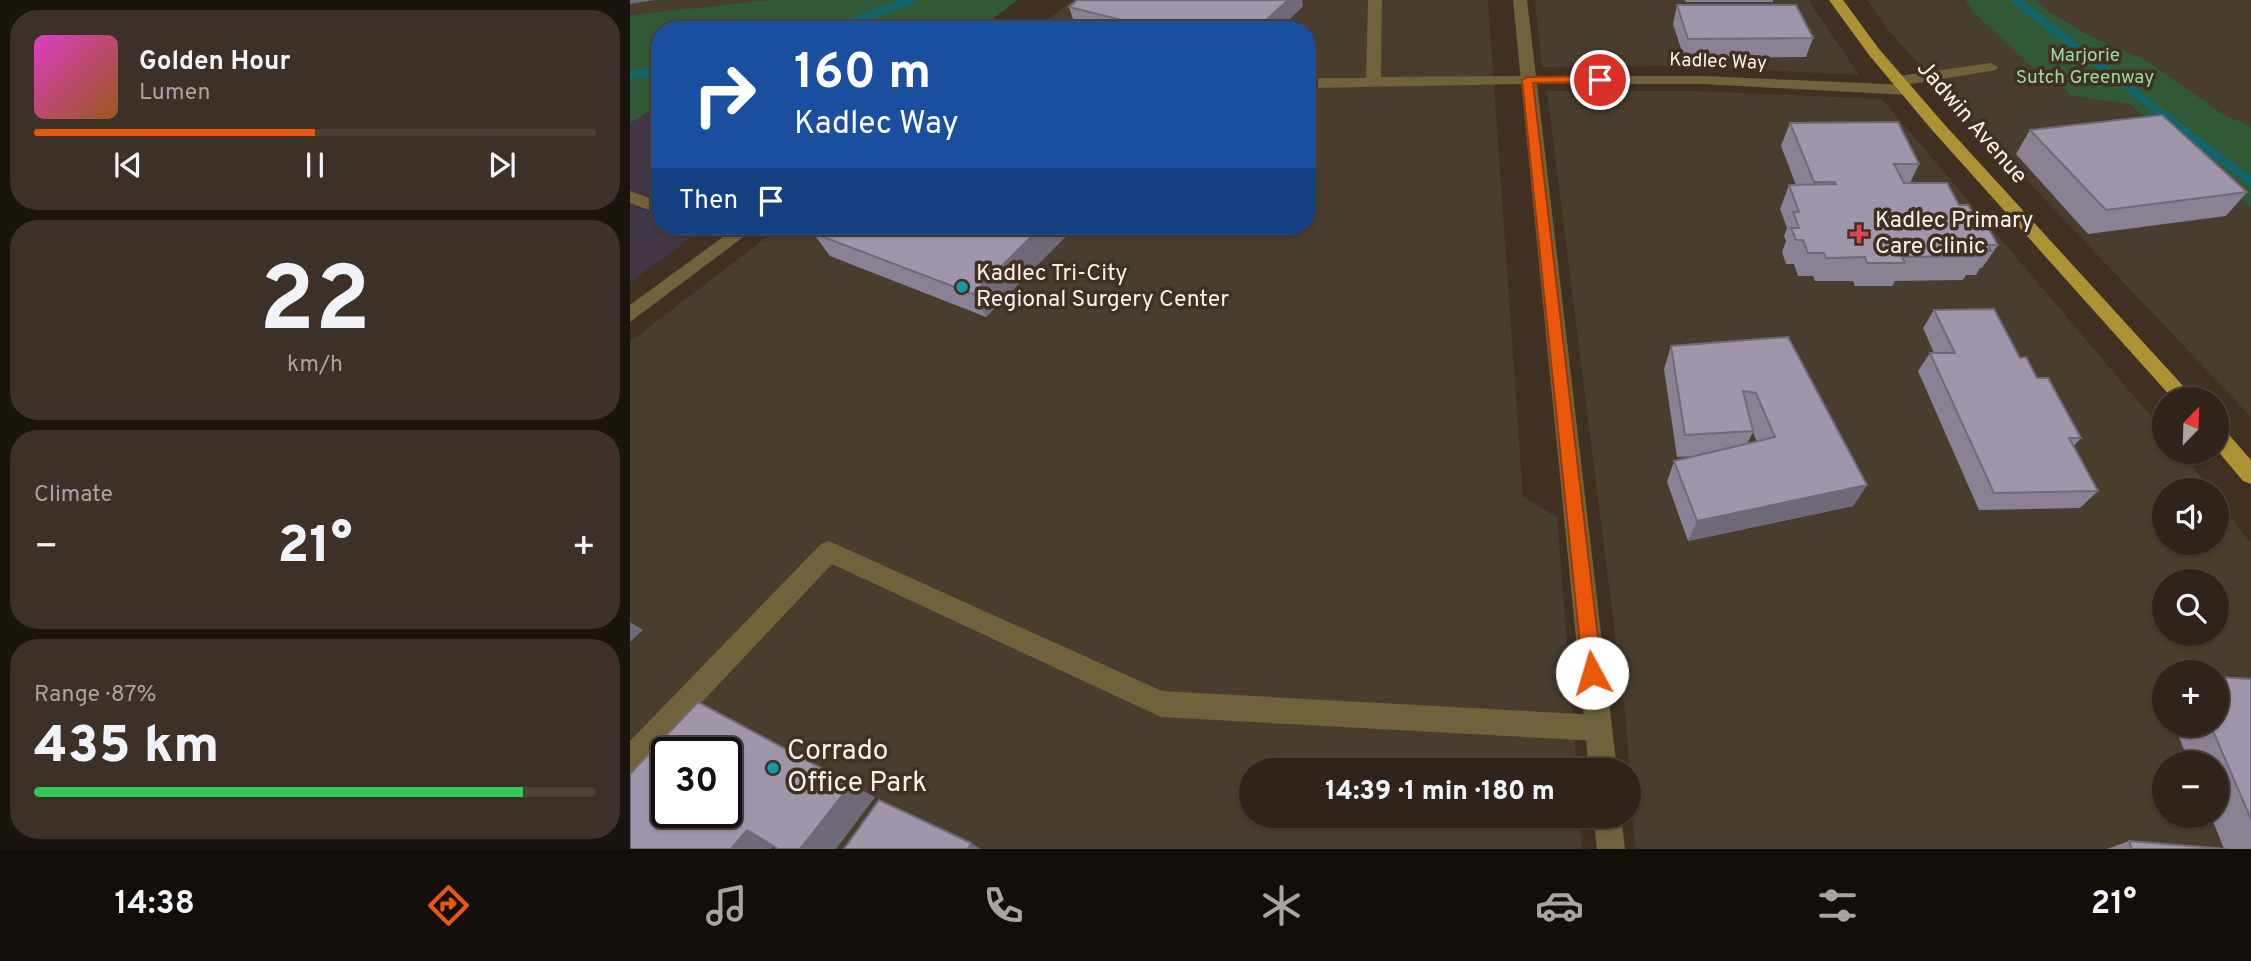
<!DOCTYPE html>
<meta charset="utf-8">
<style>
:root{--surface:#30241a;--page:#3c3027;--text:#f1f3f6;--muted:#a8a4a2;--line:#4b4139;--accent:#ea580c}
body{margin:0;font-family:Overpass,sans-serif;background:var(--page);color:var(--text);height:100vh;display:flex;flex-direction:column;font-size:26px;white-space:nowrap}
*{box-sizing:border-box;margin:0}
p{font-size:23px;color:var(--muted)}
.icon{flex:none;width:38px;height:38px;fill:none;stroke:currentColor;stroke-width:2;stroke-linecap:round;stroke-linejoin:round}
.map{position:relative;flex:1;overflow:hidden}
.drawer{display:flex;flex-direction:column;gap:10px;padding:10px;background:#1a140e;width:630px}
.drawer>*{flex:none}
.guide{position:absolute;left:21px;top:21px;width:665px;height:214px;border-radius:28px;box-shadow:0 2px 5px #0004,0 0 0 2px var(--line);background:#1a4fa0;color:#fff;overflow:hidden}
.needle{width:46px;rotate:23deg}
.tools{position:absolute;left:1522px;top:387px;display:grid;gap:14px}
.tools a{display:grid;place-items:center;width:77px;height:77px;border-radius:50%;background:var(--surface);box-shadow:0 2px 5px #0004,0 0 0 2px var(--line);font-size:35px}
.speed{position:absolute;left:21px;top:737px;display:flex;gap:14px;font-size:35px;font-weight:700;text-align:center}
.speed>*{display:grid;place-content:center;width:91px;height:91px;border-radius:50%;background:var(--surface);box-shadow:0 2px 5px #0004,0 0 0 2px var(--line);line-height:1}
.speed .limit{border:4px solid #111;border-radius:10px;background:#fff;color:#111}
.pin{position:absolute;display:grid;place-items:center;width:60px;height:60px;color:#fff;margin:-30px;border:4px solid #fff;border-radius:50%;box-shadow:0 2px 7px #0007}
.me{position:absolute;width:77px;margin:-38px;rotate:354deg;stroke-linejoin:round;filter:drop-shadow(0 0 5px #0008)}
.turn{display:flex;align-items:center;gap:24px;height:147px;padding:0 28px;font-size:32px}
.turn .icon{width:91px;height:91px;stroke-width:2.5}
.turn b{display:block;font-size:49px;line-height:60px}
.then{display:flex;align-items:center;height:66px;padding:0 28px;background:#0003;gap:14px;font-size:26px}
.big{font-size:52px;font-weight:800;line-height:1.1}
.drawer .card{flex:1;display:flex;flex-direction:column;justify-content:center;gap:10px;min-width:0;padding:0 24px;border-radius:28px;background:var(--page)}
.drawer .dial{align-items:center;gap:0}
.dial b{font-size:91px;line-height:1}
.song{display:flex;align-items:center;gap:21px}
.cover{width:84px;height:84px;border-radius:10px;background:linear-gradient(135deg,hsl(310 70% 55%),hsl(30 70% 35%))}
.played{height:7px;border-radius:4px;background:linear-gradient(90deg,var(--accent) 50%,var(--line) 50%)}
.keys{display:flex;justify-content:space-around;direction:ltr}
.heat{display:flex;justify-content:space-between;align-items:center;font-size:38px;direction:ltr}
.charge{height:10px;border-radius:5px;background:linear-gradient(90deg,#34c759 87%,var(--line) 0)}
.trip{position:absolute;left:609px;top:758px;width:402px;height:70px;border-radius:35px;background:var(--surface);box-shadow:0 2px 5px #0004,0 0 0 2px var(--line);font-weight:800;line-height:70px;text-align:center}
.tab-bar{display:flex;height:112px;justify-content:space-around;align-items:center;background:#130e0a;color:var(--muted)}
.tab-bar .icon{width:49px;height:49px}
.tab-bar .current{color:var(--accent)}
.tab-bar b{font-size:32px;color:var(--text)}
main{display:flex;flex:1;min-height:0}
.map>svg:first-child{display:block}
.commercial{fill:#493d2e;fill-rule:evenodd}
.medical{fill:#413646}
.green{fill:#325935}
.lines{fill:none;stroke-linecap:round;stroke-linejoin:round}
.stream{stroke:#12656d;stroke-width:8}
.lane{fill:#70633b;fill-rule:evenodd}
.street{fill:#70633b;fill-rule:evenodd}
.primary{fill:#ac9135;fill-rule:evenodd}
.wall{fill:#8a8194;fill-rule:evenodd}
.shaded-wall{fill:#706978}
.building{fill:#a096ac;stroke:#706978;stroke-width:2;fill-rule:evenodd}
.route{fill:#ea580c;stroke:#983908;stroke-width:2}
.health-dot{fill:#e0444e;stroke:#403022;stroke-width:2.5}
.culture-dot{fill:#0f9aa8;stroke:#403022;stroke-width:2.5}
.labels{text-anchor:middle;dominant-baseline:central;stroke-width:7;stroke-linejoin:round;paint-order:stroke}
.far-park-label{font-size:19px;fill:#9bd99e;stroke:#403022}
.far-street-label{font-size:19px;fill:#fcf1e8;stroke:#403022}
.street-label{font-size:23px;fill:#fcf1e8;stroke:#403022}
.poi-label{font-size:23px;fill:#fcf1e8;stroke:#403022;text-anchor:start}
.near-poi-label{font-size:28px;fill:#fcf1e8;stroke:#403022;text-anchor:start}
</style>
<main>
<section class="drawer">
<div class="card">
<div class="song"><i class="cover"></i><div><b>Golden Hour</b><p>Lumen</p></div></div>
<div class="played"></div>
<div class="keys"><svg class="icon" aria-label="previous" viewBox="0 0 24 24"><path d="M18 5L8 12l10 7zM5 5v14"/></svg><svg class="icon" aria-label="pause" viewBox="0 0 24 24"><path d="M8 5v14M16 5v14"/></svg><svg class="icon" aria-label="next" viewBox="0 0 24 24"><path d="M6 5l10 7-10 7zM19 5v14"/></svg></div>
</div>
<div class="card dial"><b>22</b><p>km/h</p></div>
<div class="card"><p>Climate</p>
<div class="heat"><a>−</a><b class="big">21°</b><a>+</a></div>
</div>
<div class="card"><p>Range · 87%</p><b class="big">435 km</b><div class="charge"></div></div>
</section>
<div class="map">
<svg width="1621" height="849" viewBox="0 0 1621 849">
<rect width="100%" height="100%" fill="#403022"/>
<path class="commercial" d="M0,0H138L0,15Z
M443,0H858L893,497L927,517L947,770H621V816H949L952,849H0V342L151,226H677V30H404ZM37,752H96V812H37Z
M905,0H1178L1229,75L1059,66L912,67Z
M1237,0H1335L1344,13L1416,80L1432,87L1441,96L1499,104L1621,207V417L1319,98L1259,31Z
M1406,0H1621V126L1594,115L1516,60L1464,38L1421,13Z
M917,91H1063L1252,99L1535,433V452H1551L1581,490H1535V542H1587V499L1621,543V849H1005L996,721ZM1535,581H1587V634H1535ZM1535,672H1587V724H1535ZM1535,763H1587V816H1535Z"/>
<path class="medical" d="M30,82V226H77L0,282V87Z"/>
<path class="green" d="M138,0H388L347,30H30V104L0,123V15Z
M1335,0H1406L1421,13L1464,38L1516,60L1594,115L1621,126V207L1499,104L1441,96L1432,87L1416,80L1344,13Z"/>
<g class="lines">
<path class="stream" d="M1385,0L1621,182
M200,30L281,0
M0,75L30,71"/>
<path class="lane" d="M738,0H752L751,77L897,76L904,80L897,84L677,88V78H736Z
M1361,63L1368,67L1366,70L1269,86L1261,81L1269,76Z
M0,191L30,202V214L0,203Z
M68,226C83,225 104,223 114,236L105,242L71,230Z
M199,541L532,691L968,715L977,719L981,728L977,737L968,741L531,717L202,564L9,769L0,773V741L191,544Z"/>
<path class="street" d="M883,0H897L906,76H1073L1277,85L1285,90L1277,95L1073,84H907L987,770H959Z
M378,26L384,27L386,30H371Z
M108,226H128L0,322V305Z
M963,816H991L995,849H967Z"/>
<path class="primary" d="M1199,0H1213L1249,49L1314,124L1565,399H1543L1302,130L1239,55Z
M1587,427L1594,429L1621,460V484L1613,481L1587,450Z"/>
</g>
<path class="wall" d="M1055,0H1143V2H1056Z
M1047,5L1183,38L1176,57L1054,58L1043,24Z
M673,6L648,30H462L445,25L439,7Z
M1160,123L1289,164L1280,183L1329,205L1347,220L1368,245L1352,268H1350L1346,275H1336L1333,280L1265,281L1262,286H1225L1223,281H1185L1183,276H1168L1164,264H1156L1152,252L1156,241L1154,236L1157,228L1150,209L1159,185H1166L1151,146Z
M1400,130L1617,192L1596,216L1458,234L1386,154Z
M446,226L356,317L200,256L183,233Z
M1304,310L1390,358L1407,378L1451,438L1444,446L1468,491L1450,508L1349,510L1288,371L1300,353H1304L1293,328Z
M1158,337L1237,485L1223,506L1058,541L1037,482L1044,461L1065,456L1047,457L1034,369L1041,346ZM1123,432L1127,442L1117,444Z
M1621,679V849H1477L1499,841L1594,849L1581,816H1587V763H1559L1544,724H1587Z
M1535,689V703L1530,691Z"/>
<path class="shaded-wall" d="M0,0H25L0,4Z
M658,0H672L673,6L648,30H625Z
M412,226H446L356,317L343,294Z
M1237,485L1223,506L1058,541L1067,521Z
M0,622L13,630L0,642Z
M221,784L245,797L206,849H170Z
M117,830L146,842L141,849H101Z
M341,843L351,849H338Z"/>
<path class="building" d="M447,0H658L625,30H532L439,7Z
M1047,5H1166L1183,38L1058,39Z
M1532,115L1617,192L1476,210L1400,130Z
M1268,122L1289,164H1264L1274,183H1317L1329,205H1338L1347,220L1354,221L1368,245H1358L1361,251H1345L1347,256L1272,257L1275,263H1237L1235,257L1196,258L1194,253H1178L1173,240H1166L1161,228H1169L1163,212H1169L1159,185L1206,184L1205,182H1184L1160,123Z
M192,226H412L343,294L183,233Z
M1364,309L1390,358L1396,357L1407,378H1418L1451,438H1439L1468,491L1364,493L1300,353H1325L1304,310Z
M1158,337L1237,485L1067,521L1044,461L1145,437L1126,393L1113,391L1123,431L1055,435L1041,346Z
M1587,677L1621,679V819L1580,724H1587Z
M68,702L221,784L170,849H148L117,830L101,849H0V774ZM37,752H96V812H37Z
M249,800L341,843L338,849H214Z
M1499,841L1598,849H1502Z"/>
<path class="route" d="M970,76L974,77V82L903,83L972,673L969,679L962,682L956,679L953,673L892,80L897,77Z"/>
<path class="health-dot" d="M1225.5 223.5h7v7h7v7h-7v7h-7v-7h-7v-7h7z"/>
<g class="culture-dot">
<circle cx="332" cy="287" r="7"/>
<circle cx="143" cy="768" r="7"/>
</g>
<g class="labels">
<g class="far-park-label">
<text x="1455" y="56">Marjorie<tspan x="1455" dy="22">Sutch Greenway</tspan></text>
</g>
<g class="far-street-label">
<text transform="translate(1088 62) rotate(2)">Kadlec Way</text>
</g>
<g class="street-label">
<text transform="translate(1341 123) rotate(49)">Jadwin Avenue</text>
</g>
<g class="poi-label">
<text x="1245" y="221">Kadlec Primary<tspan x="1245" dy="26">Care Clinic</tspan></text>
<text x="346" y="274">Kadlec Tri-City<tspan x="346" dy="26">Regional Surgery Center</tspan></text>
</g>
<g class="near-poi-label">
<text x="157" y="752">Corrado<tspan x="157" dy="32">Office Park</tspan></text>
</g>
</g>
</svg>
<div class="tools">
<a><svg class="needle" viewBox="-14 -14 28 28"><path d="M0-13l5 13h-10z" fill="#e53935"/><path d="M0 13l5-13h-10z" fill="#a8a4a2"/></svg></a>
<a><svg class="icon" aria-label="sound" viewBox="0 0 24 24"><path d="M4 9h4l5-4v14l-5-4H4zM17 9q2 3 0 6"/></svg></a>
<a><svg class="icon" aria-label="search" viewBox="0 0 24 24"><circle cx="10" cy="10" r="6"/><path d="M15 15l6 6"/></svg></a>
<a>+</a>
<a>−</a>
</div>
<div class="speed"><div class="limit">30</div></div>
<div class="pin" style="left:970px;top:80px;background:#d93025"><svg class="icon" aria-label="arrive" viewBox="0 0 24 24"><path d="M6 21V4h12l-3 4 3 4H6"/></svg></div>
<svg class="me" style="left:962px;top:673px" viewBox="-20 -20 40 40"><circle r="19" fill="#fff"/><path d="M0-13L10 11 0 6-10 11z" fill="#ea580c"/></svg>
<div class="trip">14:39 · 1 min · 180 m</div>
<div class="guide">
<div class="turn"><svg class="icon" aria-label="right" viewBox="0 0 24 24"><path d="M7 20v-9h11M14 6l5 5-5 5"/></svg><div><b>160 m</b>Kadlec Way</div></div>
<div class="then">Then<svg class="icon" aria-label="arrive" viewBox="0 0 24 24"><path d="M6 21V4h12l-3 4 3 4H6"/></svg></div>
</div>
</div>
</main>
<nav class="tab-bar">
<b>14:38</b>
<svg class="icon current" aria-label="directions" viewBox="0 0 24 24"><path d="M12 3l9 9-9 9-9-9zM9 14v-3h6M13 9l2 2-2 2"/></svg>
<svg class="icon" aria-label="music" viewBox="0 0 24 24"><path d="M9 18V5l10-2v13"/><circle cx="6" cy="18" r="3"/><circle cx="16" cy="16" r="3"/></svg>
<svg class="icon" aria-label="phone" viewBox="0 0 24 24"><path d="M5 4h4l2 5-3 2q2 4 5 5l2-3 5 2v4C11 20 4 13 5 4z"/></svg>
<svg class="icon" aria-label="climate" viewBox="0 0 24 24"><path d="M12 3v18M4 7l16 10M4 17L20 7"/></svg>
<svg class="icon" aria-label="car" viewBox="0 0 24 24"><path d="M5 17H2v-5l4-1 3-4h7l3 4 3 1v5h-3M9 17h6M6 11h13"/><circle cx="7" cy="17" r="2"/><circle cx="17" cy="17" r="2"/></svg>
<svg class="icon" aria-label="filters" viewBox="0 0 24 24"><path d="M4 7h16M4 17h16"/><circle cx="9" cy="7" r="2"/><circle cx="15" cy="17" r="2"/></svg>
<b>21°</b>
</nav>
